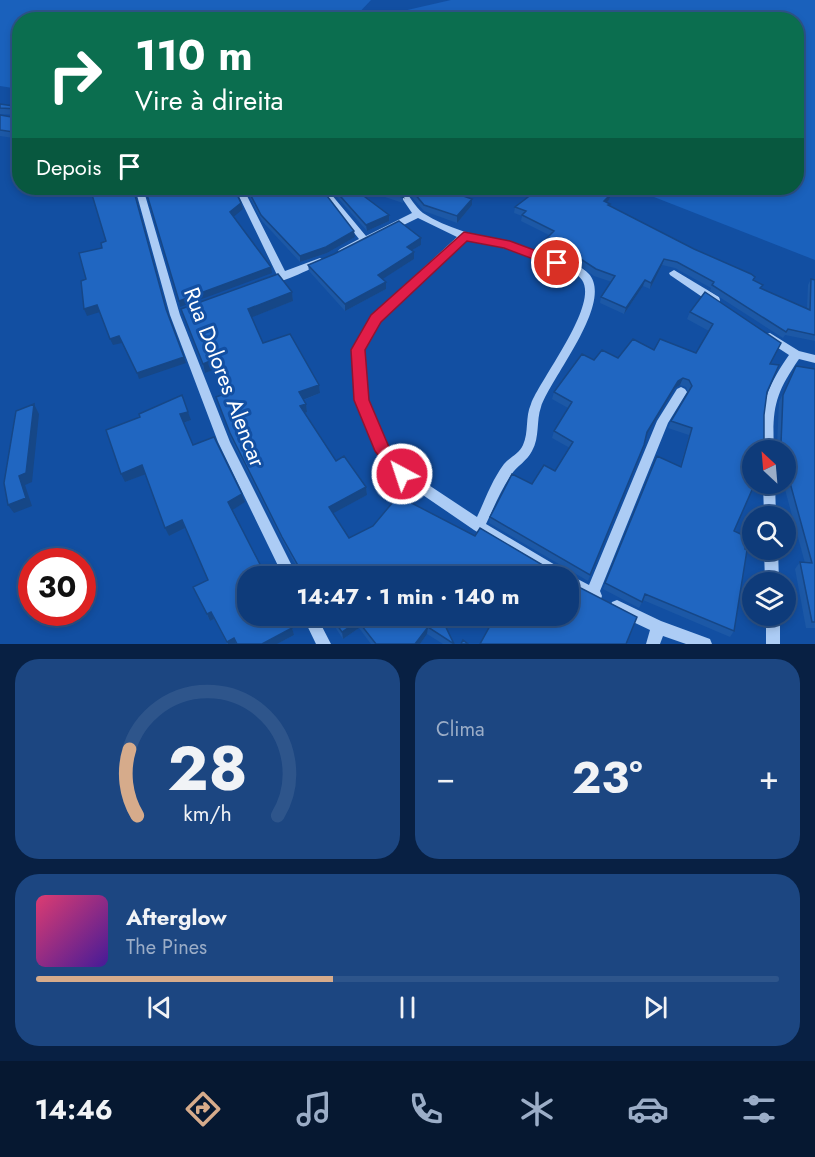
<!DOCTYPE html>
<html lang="pt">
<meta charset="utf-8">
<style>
:root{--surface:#0e3b7a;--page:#1c4681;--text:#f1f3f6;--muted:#9badc7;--line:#2e558b;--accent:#d6ab8b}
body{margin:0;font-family:Jost,sans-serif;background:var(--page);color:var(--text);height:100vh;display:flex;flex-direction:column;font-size:22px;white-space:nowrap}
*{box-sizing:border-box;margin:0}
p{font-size:20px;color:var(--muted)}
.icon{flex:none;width:33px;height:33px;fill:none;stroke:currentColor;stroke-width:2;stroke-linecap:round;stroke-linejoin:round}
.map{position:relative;height:644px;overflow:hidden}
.details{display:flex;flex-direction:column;gap:15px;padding:15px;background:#082043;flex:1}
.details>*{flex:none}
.guide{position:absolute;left:12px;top:12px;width:792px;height:183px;border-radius:24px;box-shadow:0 3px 9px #0003,0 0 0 2px var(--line);background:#0b6e4f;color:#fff;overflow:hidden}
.needle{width:39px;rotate:334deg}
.fabs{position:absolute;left:742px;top:440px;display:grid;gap:12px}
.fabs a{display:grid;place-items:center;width:54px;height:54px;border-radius:50%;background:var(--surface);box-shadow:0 3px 9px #0003,0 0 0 2px var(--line);font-size:30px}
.speed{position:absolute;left:18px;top:548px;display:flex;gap:12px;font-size:30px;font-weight:700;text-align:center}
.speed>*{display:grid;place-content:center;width:78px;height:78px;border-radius:50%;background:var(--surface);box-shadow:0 3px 9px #0003,0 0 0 2px var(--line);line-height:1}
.speed .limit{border:9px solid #d22;background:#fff;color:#111}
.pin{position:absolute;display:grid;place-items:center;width:51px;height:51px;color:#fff;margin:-26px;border:3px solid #fff;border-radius:50%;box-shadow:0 2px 6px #0007}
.me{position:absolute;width:66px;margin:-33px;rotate:320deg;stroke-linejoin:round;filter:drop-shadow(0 0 4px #0008)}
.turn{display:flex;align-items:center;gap:21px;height:126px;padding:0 24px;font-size:27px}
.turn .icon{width:78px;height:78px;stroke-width:2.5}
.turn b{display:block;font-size:42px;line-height:51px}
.then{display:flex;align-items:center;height:57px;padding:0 24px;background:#0003;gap:12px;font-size:22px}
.big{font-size:45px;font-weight:700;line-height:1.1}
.details .card{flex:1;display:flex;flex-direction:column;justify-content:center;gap:9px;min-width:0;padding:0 21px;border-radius:24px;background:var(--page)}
.details .dial{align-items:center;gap:0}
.dial svg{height:156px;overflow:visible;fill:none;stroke:var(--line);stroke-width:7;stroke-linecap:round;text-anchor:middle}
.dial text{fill:var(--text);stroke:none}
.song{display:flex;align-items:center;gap:18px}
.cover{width:72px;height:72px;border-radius:9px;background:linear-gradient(135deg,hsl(340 70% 55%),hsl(260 70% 35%))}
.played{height:6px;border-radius:3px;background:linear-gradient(90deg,var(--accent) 40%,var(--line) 40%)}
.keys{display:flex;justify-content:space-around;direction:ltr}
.heat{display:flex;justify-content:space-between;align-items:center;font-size:33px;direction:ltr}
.details .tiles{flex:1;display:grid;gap:15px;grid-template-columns:1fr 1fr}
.card:last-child{grid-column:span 2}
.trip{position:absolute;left:237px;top:566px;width:342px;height:60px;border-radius:24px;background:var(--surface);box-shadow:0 3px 9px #0003,0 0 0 2px var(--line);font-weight:700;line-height:60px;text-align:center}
.menu{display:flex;height:96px;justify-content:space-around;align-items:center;background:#061831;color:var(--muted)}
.menu .icon{width:42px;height:42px}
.menu .on{color:var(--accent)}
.menu b{font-size:27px;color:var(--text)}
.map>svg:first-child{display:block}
.green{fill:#1a61bc}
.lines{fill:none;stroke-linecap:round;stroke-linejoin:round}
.minor{fill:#acccf5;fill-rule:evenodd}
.wall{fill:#1c58a6}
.shaded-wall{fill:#164787}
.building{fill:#2066c1;stroke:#164787;stroke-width:1.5}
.route{fill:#e11d48;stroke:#92132f;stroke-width:1.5}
.labels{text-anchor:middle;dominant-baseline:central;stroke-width:6;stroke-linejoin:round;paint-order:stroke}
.street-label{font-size:22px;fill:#fff;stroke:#124fa2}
</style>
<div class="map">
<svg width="815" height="644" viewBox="0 0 815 644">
<rect width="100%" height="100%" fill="#124fa2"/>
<path class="green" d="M0,0H371L353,19L20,20L19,89L0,86Z
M451,0H815V260L631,188H796V20L399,19L403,11Z"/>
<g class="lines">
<path class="minor" d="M135,188H143L180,315L230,442L297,576H283L218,442L170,315Z
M235,188H243L285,271L320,258L325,261L323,263C310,269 276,286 264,285L263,282L264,279L277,275Z
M318,188H326L366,236L412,213L395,188H403C409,195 415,207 423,213C447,229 477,235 504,242C524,247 577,260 589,274C614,303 551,377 541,407C536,421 540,437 532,451C527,461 517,466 511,475C501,490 494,507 486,524L567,572L568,574L589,585L657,421L677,389L681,387L685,389L687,392L668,423L600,591L602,596L600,601L595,603L568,588V576H550L474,530L398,478L378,455L355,400L353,350L372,315L457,237L418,218L346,253H340L338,251L340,249L359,239ZM466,240C488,244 571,262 582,280C599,305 541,378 531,404C525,417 529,432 523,445C519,454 510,457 504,464C492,480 485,500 477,517L406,470L387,448L367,400L363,350L380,321Z
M674,270L719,297L720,300L719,303H711L670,275L669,273Z
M770,333L799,351L815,355V363L799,359C775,394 772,408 774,450H762C761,407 764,391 789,355L766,340L765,337L766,334Z
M763,483H775L776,516H764Z
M764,549H778L779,582H765Z
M617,600L661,621L710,639L712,644H686L663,636L660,644H646L650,630L612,612L610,607L612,602Z
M302,615H316L331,644H316Z
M766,615H780V644H766Z"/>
</g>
<path class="wall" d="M0,104L20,107V139L0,136V115L17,118L18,115L0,114Z
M245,188H321L355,237L327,253L300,262L262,221Z
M329,188H353L389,215V221L367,231Z
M358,188H396L403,197V203Z
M404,188H467L469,190V196L467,197L472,205L457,223L424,211Z
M611,194L609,200L607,202L609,206L694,249L755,277L754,280L761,289L807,309L808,285L811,279L815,280V341L785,335L783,338L710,291L711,288L675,268L662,265L650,289L643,286L624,314L600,303L601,297L612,282L594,276L574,262L541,249L542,243L549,235L521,221L522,216L514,213L515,207Z
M421,245L412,250L414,252V259L382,279L386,289L345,311L309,271L308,265L334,254Z
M278,274L292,292L293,301L252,317L263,343L290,334L319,385L320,393L304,400L306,404L307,412L305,413L336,461L344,456L366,487L367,495L333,513L349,538L373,526L398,496L475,536L480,528L551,570L568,571L569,582L637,617L626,644H480L496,615H568V576H302L284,544L232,441L216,397L225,394L213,370L205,373L181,309Z
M705,292L770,364L767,392L734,531L745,549L734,631L730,637L643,600L639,608L603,589L657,456L680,467L689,435L668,428L671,421L688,392L686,387L680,385L675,388L646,436L588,581L489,523L490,517L532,484L555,471L570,448L552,438L554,431L568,408L552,399L554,392L594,360L618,358L654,350L696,353L709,331L687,319L690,312Z
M796,366L815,369V628H806L795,569L800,562L805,563L784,486H779V483H786V450H774L777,445L779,402Z
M140,417L191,420L184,423L193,445L242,494L245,502L232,510L292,628L294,635L277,644H227L214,619L210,621L193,587L208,580L185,528L169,536L145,474L125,482Z
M327,615H441L454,644H443L427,634L420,644H371L359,628L343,639Z"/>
<path class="shaded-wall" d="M469,190V196L463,202V196Z
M611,194L609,200L602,207L604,201Z
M472,199V205L457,223V216Z
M241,203L243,209L231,219L230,212Z
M389,215V221L367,231L366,225Z
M354,231L355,237L327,253L300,262V256Z
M421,238V245L407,253V247Z
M414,252V259L378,282V275Z
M664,259L662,265L650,289L651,283Z
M271,267L272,273L180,307L179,301Z
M645,280L643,286L624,314L626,308Z
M386,282V289L345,311V304Z
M292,292L293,301L250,318L248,309Z
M97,305L100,312L87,316L84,309Z
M119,336L122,343L113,345L110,339Z
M184,357L186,363L139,379L137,373Z
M210,361L213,370L205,373L203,364Z
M683,378L680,385L675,388L644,439L647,432L678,381Z
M319,385L320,393L300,401L299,392Z
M34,404L39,414L32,482L25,485L32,506L14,513L8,505L19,476Z
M306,404L307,412L301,415L300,406Z
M188,412L191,420L183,423L180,414Z
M142,465L146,474L125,482L121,474Z
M366,487L367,495L330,515L329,507Z
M242,494L245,502L231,511L228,502Z
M182,520L185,528L169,536L165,528Z
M211,612L214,619L210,621L207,614Z
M358,621L359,628L343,639L342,632Z
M428,627L427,634L420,644H415Z
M292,628L294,635L277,644H262Z
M234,638L236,644H228L227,642Z"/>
<path class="building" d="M0,104L20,107V133L0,130V115L17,118L19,109L0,108Z
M90,188H133L166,309L184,357L137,373L119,336L110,339L97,305L84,309L81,281L86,279L79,253L102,248L101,243L106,241Z
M145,188H234L241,203L230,212L271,267L179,301Z
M247,188H321L354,231L326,247L300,256L261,215Z
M333,188H353L389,215L366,225Z
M375,188H396L403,197Z
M410,188H467L469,190L463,196L472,199L457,216L424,205Z
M540,188H596L611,194L604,201L610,204L608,205L694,249L751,274L755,277L753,280L763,285L760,288L810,310L811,279L815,280V335L788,329L786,332L712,285L714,282L677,262L664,259L651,283L645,280L626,308L601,297L615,276L596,269L576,256L542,243L554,231L522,215L526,211L515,207Z
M399,221L421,238L407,247L414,252L378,275L386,282L345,304L308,265L334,254Z
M278,274L292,292L248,309L263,343L290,334L319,385L299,392L306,404L300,406L336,461L344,456L366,487L329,507L349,538L373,526L398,496L475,536L480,528L551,570L568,571L569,582L637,617L626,644H480L496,615H568V576H304L282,537L230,433L216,397L227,393L210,361L203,364L181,309Z
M705,292L781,343L770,364L779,365L767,392L764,415V443L771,445L769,450H753V483H755L734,531L749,538L745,549L747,550L734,631L645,594L642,602L605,583L657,456L681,467L692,428L671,421L692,386L689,380L683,378L678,381L647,432L644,445L590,575L490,517L512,474L532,484L544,465L555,471L573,442L554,431L572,402L554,392L582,354L594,360L602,350L618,358L633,339L654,350L660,339L696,353L713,324L690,312Z
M796,366L815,369V622H812L800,562L812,563L789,479H786V450H778L777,445L781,443L783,395Z
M182,395L188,412L180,414L193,445L214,437L242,494L228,502L266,576H248V615H285L292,628L262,644H237L234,638L227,642L211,612L207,614L193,587L208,580L182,520L165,528L142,465L121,474L106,430L140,417L139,414Z
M34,404L26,473L19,476L26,498L8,505L4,483L16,411Z
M330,615H440L454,644L428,627L415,644H376L358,621L342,632Z
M463,640L468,644H461Z"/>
<path class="route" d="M464,232L510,241L561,260L563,263L557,268L504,248L467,241L381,322L365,350L369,400L389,447L409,474L407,478H396L375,451L354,400L351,350L371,315Z"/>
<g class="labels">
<g class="street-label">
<text transform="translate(225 377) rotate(69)">Rua Dolores Alencar</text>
</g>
</g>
</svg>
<div class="fabs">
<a><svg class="needle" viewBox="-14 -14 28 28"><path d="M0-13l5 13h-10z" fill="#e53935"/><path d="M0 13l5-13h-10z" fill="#9badc7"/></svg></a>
<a><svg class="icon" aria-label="search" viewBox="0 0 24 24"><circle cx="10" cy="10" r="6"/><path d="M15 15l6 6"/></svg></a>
<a><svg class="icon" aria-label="layers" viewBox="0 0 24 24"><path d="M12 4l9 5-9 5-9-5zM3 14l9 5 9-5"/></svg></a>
</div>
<div class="speed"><div class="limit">30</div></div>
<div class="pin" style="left:557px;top:263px;background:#d93025"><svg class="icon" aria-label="arrive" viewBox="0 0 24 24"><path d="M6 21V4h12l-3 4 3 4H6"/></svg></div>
<svg class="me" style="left:402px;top:474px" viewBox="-20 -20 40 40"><circle r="17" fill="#e11d48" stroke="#fff" stroke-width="3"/><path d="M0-11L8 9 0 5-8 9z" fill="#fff"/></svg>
<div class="trip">14:47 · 1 min · 140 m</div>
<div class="guide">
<div class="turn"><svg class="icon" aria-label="right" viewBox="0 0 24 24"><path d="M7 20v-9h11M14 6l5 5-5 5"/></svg><div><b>110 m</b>Vire à direita</div></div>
<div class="then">Depois<svg class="icon" aria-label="arrive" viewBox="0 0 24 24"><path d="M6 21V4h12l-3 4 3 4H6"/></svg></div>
</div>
</div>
<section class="details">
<div class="tiles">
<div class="card dial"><svg viewBox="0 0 100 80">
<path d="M14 69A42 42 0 1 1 86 69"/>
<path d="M14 69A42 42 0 0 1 10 35" stroke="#d6ab8b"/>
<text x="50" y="56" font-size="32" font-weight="700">28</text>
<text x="50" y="72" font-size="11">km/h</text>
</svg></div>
<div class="card"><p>Clima</p>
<div class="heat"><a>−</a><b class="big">23°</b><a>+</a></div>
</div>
<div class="card">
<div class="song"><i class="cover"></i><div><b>Afterglow</b><p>The Pines</p></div></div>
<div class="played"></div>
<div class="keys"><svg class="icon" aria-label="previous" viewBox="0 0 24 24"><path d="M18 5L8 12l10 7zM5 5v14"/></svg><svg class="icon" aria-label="pause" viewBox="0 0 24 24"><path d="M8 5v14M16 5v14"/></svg><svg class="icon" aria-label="next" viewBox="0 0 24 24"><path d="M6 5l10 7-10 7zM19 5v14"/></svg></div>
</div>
</div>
</section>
<nav class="menu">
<b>14:46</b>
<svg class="icon on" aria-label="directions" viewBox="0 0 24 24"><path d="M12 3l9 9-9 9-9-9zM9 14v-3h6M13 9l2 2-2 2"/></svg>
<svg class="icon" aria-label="music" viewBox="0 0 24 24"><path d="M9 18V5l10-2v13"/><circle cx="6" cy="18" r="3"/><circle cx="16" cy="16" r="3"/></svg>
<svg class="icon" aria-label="phone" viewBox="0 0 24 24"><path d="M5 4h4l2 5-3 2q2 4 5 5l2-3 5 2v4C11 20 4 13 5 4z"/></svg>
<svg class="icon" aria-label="climate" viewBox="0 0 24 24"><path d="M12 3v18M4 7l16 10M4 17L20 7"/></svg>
<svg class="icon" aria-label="car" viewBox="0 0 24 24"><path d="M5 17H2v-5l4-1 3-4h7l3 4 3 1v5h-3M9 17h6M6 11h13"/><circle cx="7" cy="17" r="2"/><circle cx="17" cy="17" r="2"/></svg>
<svg class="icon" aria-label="filters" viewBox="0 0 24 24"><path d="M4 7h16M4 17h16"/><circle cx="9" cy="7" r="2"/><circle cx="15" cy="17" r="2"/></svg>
</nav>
